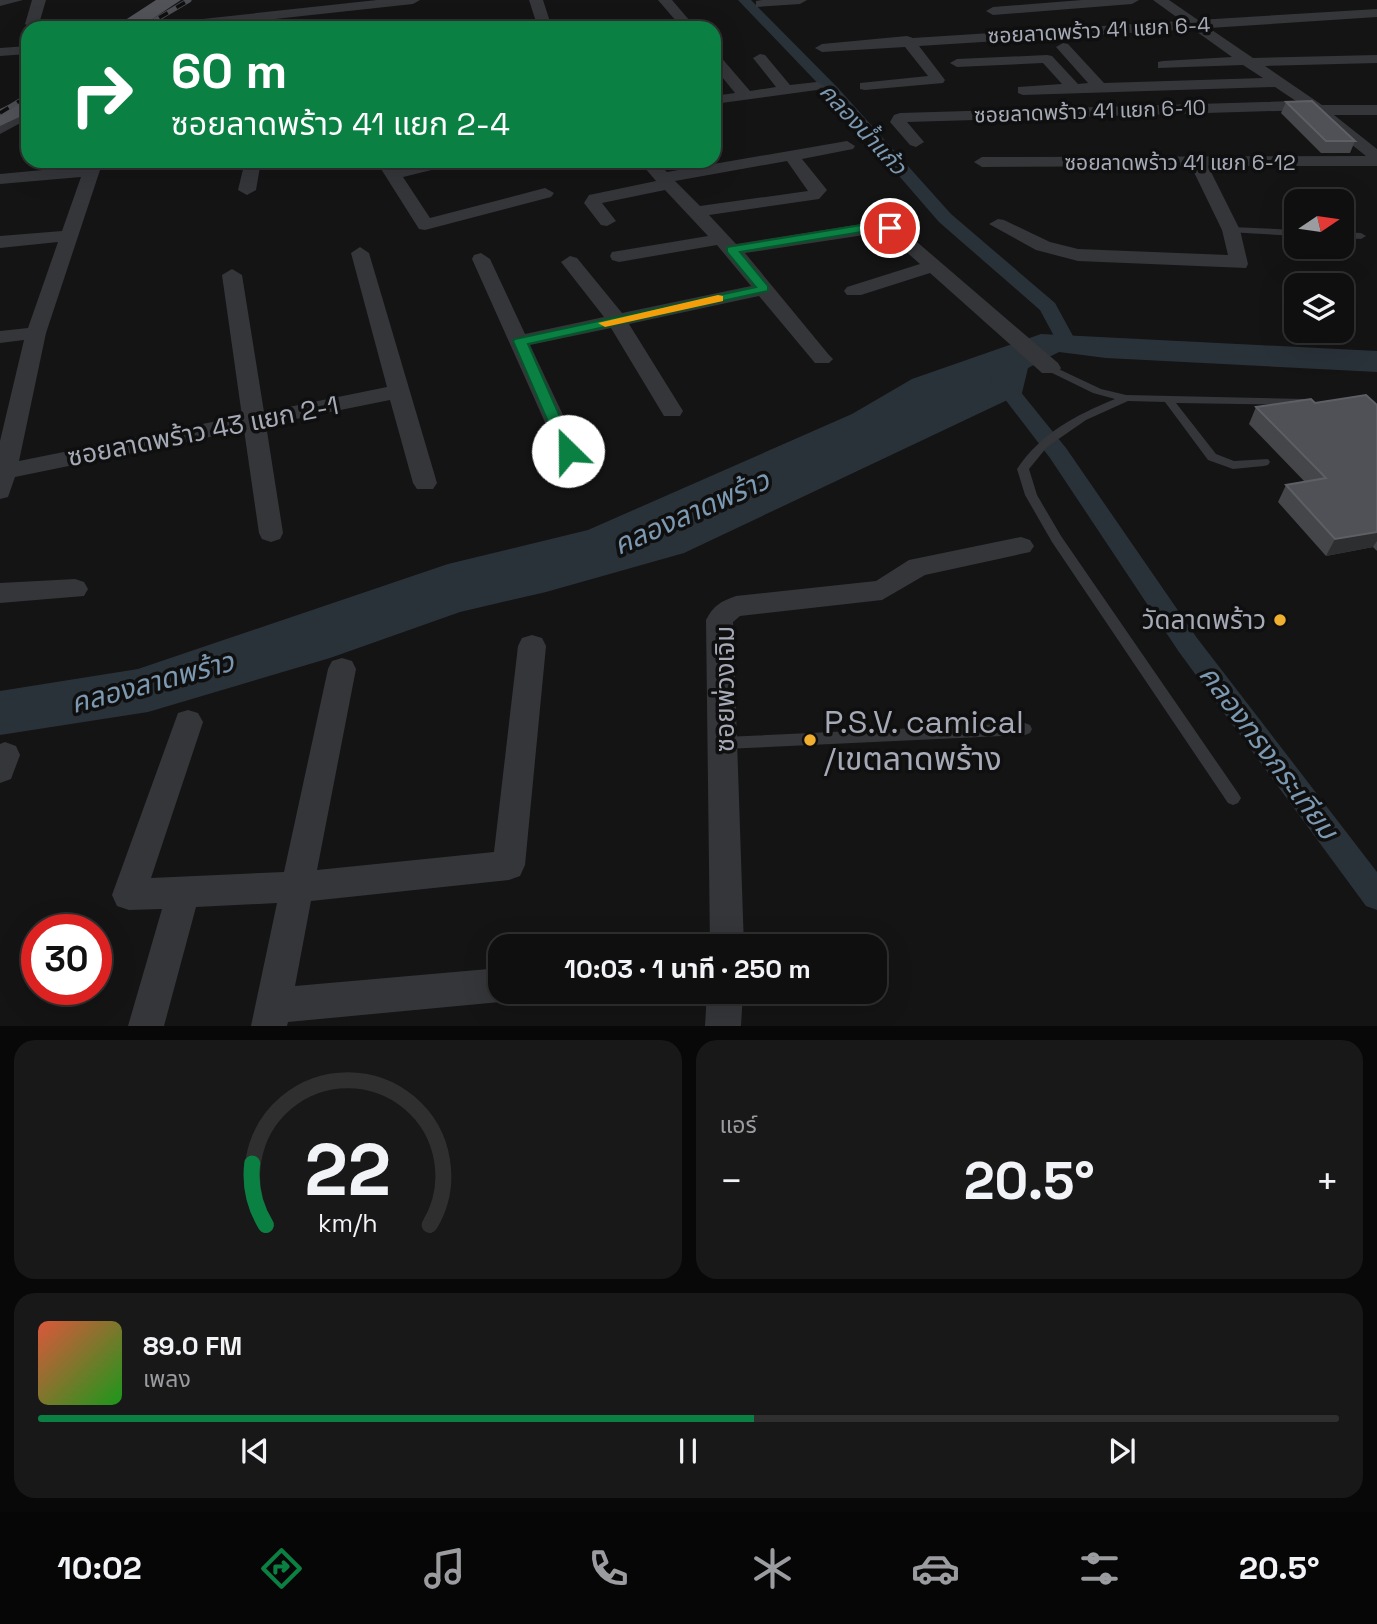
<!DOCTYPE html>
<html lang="th">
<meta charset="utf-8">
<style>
:root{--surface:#0f0f10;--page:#181819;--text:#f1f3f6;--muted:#9b9c9f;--line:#2f2f30;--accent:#0b8043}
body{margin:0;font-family:"Space Grotesk","Noto Sans Thai",sans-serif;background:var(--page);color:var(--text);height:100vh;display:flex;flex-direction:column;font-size:26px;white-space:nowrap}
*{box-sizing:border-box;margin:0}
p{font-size:23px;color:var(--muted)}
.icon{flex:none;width:38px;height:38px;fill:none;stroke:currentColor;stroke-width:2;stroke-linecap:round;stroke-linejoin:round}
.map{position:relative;height:1026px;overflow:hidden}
.details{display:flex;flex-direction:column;gap:14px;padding:14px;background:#080809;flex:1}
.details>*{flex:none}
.top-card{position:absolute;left:21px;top:21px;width:700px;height:147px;border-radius:21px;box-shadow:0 7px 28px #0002,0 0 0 2px var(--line);background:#0b8043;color:#fff;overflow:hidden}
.needle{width:46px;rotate:77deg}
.controls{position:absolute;left:1284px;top:189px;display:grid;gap:14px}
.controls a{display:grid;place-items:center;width:70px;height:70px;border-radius:14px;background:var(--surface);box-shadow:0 7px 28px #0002,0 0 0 2px var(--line);font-size:35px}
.speed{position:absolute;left:21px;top:914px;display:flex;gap:14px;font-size:35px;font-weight:700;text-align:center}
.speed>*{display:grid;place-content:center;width:91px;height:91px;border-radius:50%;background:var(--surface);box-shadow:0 7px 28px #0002,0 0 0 2px var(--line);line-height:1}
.speed .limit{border:10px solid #d22;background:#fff;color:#111}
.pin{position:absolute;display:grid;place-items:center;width:60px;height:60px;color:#fff;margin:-30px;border:4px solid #fff;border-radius:50%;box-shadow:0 2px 7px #0007}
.me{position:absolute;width:77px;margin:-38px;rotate:337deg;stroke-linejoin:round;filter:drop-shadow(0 0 5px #0008)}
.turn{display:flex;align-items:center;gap:24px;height:147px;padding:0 35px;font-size:32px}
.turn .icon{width:91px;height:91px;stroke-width:2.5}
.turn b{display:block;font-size:49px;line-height:60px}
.big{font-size:52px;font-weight:700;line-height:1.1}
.details .card{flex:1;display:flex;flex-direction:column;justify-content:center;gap:10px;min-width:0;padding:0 24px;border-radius:21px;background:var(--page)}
.details .dial{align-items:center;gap:0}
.dial svg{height:182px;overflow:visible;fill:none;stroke:var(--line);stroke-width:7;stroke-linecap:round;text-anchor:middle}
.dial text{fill:var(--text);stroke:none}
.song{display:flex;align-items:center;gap:21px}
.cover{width:84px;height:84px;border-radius:10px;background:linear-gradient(135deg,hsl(10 70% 55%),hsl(120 70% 35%))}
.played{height:7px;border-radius:4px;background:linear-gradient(90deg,var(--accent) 55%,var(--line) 55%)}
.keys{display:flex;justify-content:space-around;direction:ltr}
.heat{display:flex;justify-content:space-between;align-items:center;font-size:38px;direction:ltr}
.details .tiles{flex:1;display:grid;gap:14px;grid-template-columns:1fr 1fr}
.card:last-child{grid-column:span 2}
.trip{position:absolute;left:488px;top:934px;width:399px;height:70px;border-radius:21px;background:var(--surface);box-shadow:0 7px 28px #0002,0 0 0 2px var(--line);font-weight:700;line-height:70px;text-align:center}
.menu{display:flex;height:112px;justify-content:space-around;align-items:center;background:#060606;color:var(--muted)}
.menu .icon{width:49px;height:49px}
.menu .on{color:var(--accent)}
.menu b{font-size:32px;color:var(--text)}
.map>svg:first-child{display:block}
.water{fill:#2a3239}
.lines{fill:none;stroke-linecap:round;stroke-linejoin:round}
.canal{fill:#2a3239;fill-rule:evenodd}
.lane{fill:#35363a;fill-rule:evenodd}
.street{fill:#35363a;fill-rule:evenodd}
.primary{fill:#515359;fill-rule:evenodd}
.rail-casing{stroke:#4c4e53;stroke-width:5}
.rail{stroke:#0f0f10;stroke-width:3.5;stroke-dasharray:10;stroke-linecap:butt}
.wall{fill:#45464a}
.shaded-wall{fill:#2d2e30}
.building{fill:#505156;stroke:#5d5f65;stroke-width:2}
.route{fill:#0b8043;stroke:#07532c;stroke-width:2}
.slow{fill:#f59e0b}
.poi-dot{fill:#f1af30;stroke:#0f0f10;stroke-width:2.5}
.labels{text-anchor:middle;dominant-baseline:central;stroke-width:7;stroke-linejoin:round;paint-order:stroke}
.far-street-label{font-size:21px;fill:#a5aab6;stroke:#0f0f10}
.far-water-label{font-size:23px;font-style:italic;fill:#7c99b1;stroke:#0f0f10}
.street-label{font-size:26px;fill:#a5aab6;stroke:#0f0f10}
.poi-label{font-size:26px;fill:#a5aab6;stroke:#0f0f10;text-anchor:end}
.water-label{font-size:28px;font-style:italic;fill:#7c99b1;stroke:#0f0f10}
.near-poi-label{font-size:32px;fill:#a5aab6;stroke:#0f0f10;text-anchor:start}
</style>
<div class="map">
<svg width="1377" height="1026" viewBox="0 0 1377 1026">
<rect width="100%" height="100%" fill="#141415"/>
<path class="water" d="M1041,334L1377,351V372L1106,358L1059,352L1028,368L1022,393L684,553L546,592L460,612L330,658L148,712L0,735V691L138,669L448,564L588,530L852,414L912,379Z"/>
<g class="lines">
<path class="canal" d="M738,0H751L838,88L951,214L1055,303L1079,347L1076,351H1062L1040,310L939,222L828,94Z
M995,367L1002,369L1066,448L1197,638L1377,872V910L1366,906L1179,652L1050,458L985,373Z"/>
<path class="lane" d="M1231,227L1297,230V236L1228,232L1226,230Z
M1342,232L1361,233L1366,236L1361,239L1342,238Z
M1050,365L1101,389L1126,395L1304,399L1310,402L1304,405L1176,403L1216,454L1234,461L1268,459L1270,462L1268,465L1264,466L1233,469L1208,460L1165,402L1128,401L1086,420L1047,447L1029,469L1037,495L1061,536L1238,793L1241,798L1238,803L1233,805L1228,803L1052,542L1025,495L1017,469C1041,433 1076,415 1115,399L1093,393L1046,370L1045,368L1046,366Z
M1025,723L1030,725L1032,729L1030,733L1025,735L724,749L719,747L717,743L719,739L724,737Z"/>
<path class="street" d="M0,0H23L0,6Z
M32,0H46L39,24L32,28L25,24Z
M377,0H420L413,4L193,28H149L156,24Z
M529,0H543L552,28H538Z
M658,0H672L696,28H682Z
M762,0H807L800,4L756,7V1Z
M1082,0H1139L1132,4L993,15L986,11L993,7Z
M1153,0H1169L1198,20L1377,9V17L1209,28L1253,58L1377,55V63L1265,66L1322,105H1377V115H1334L1377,149V166H1208L1240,230L1248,264L1246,268L1078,261L1036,250L989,224L998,219L1004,220L1050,242L1078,249L1228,255L1222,230L1191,166L982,167L974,162L982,157L1366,156L1308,110L907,122L924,142L916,147L910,145L890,122L894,115L900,113L1296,101L1275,87L1023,95L1018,93V87L1062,84L1043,63L957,67L950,63L957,59L1047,55L1052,56L1078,84L1088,83L1056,47L1063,43L1068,44L1104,83L1263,78L1243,65L1158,68V62L1163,61L1232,57L1193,29L919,46L945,80L943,83L865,90L860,89V83L928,76L905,47L822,52L815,48L822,44L907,36L913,38L1182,21Z
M28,46V54L0,56V48Z
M714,54L719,55L750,91L776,87L753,58L760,54L765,55L790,85L817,82L824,86L817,90L714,104V96L735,93L714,67Z
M28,107V119L0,134V122Z
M847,141L855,146L853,149L802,159L827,190L819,199L709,215L736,244L880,221L896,224L1058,363L1061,368L1058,373H1042L930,273L861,295H847L844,291L847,287L920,264L884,232L745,253L829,355L833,359L829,363H815L759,296L629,324L683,411L680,416H664L611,328L530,345L580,451L576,456H560L472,259L474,255L481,253L490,259L525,334L604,317L561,262L570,256L577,258L622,313L751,286L717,245L619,262L612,260L610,256L612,252L708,236L665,190L602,203L616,221L607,226L601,225L584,203L589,195L656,181L639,161H656L667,172ZM787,161L808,191L700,206L675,181Z
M87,161H103L46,333L19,461L242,416L222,275L232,269L242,275L264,412L387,387L351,253L360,247L369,253L437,483L433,489H417L413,483L390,400L266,425L283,533L280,539L271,542L262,539L259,533L244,430L15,477L8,497L0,499V441L24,340L0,343V331L28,328L58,242L0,248V236L62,231L81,177L0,184V174L85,166Z
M245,161H261L256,190L247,195L238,190Z
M376,161H392L397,168L426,161H454L452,165L403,177L430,218L545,188L554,193L551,197L425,230L419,229Z
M1021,537L1030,540L1034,546L1030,552L925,575L882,600L740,616L733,622L744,947H710L706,620C713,606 721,601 736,596L876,581L909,560Z
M75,579L84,582L88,589L84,596L0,603V583Z
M532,635L542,638L546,646L525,865L520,876L509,880L311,901L295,986L500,968V992H515L512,997L500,1002L288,1022L287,1026H251L277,903L196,907L164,1026H128L162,909L129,910L117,906L112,895L178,713L188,710L198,713L203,722L151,878L284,872L328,669L332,661L342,658L352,661L356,669L317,870L494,852L518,646L522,638Z
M5,742L16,746L20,755L11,779L0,783V744Z
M707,992H743L741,1026H705Z"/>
<path class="primary" d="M156,0H181L139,28H113Z
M28,96V113L0,126V109Z"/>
<defs>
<path id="rail" d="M142,28L189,0
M0,113L28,96"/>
</defs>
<use href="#rail" class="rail-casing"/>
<use href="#rail" class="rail"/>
</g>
<path class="wall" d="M1286,102L1355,141L1350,153H1321L1281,113Z
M1315,403L1377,405V551L1373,547L1326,556L1278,502L1286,485L1305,482L1249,424L1256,407Z"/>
<path class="shaded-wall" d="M1377,532V541L1373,547L1326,556L1335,539Z"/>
<path class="building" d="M1312,101L1355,141H1326L1286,102Z
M1366,395L1377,405V532L1335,539L1286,485L1326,478L1256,407L1311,399L1315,403Z"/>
<path class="route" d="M880,222L896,228L890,231L880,229L740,252L768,286V291L528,344L575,451L568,456L562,454L513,341L515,339L756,287L727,252V247Z"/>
<path class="slow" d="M718,295L723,296V301L605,327L598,323Z"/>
<g class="poi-dot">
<circle cx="1280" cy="620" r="7"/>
<circle cx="810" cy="740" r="7"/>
</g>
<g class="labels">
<g class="far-street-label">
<text transform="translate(1099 30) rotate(-3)">ซอยลาดพร้าว 41 แยก 6-4</text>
<text transform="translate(1090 111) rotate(-2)">ซอยลาดพร้าว 41 แยก 6-10</text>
<text x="1180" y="162">ซอยลาดพร้าว 41 แยก 6-12</text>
</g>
<g class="far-water-label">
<text transform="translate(863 129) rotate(47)">คลองน้ำแก้ว</text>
</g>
<g class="street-label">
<text transform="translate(203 431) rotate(-11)">ซอยลาดพร้าว 43 แยก 2-1</text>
<text transform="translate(725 689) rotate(-90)">ซอยพ่วงเจิม</text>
</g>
<g class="poi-label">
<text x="1266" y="620">วัดลาดพร้าว</text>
</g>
<g class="water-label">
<text transform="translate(691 512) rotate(-24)">คลองลาดพร้าว</text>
<text transform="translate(152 682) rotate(-15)">คลองลาดพร้าว</text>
<text transform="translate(1269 752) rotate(53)">คลองทรงกระเทียม</text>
</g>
<g class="near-poi-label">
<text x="824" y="722">P.S.V. camical<tspan x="824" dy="37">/เขตลาดพร้าง</tspan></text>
</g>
</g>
</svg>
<div class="controls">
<a><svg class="needle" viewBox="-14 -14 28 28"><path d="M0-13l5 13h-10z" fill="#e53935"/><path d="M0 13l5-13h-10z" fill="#9b9c9f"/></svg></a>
<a><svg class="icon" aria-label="layers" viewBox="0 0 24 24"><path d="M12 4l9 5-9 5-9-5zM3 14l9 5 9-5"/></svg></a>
</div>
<div class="speed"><div class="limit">30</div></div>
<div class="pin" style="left:890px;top:228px;background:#d93025"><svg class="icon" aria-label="arrive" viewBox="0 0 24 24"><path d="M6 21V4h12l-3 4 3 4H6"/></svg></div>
<svg class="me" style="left:568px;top:451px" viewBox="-20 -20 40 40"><circle r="19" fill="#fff"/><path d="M0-13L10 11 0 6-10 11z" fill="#0b8043"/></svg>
<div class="trip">10:03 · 1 นาที · 250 m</div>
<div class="top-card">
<div class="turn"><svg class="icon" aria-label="right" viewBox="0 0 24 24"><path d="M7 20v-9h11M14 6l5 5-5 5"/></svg><div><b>60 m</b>ซอยลาดพร้าว 41 แยก 2-4</div></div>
</div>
</div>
<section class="details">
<div class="tiles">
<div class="card dial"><svg viewBox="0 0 100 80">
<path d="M14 69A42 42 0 1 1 86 69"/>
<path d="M14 69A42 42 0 0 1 8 42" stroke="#0b8043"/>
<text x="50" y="56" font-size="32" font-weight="700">22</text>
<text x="50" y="72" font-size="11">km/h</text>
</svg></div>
<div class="card"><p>แอร์</p>
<div class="heat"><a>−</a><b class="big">20.5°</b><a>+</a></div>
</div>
<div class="card">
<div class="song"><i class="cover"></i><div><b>89.0 FM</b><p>เพลง</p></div></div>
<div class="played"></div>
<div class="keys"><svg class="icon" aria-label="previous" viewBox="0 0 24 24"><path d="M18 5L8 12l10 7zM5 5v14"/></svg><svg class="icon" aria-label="pause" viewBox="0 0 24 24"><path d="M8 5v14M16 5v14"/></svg><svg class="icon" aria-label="next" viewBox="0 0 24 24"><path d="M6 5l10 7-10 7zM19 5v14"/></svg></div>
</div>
</div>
</section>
<nav class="menu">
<b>10:02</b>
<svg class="icon on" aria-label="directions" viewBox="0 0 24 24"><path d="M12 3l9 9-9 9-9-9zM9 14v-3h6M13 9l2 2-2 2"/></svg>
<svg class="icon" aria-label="music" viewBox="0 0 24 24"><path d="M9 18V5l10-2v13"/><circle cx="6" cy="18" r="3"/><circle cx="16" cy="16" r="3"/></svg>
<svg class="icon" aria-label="phone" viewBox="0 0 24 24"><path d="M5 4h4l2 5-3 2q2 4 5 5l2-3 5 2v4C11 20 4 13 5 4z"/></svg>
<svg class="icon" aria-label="climate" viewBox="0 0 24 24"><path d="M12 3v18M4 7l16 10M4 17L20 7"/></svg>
<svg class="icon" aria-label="car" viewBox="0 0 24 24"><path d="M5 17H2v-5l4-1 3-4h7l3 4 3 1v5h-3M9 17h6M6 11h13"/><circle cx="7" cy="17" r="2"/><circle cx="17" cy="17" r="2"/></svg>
<svg class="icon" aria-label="filters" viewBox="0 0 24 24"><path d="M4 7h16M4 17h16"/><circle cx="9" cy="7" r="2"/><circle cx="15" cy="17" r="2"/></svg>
<b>20.5°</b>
</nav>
